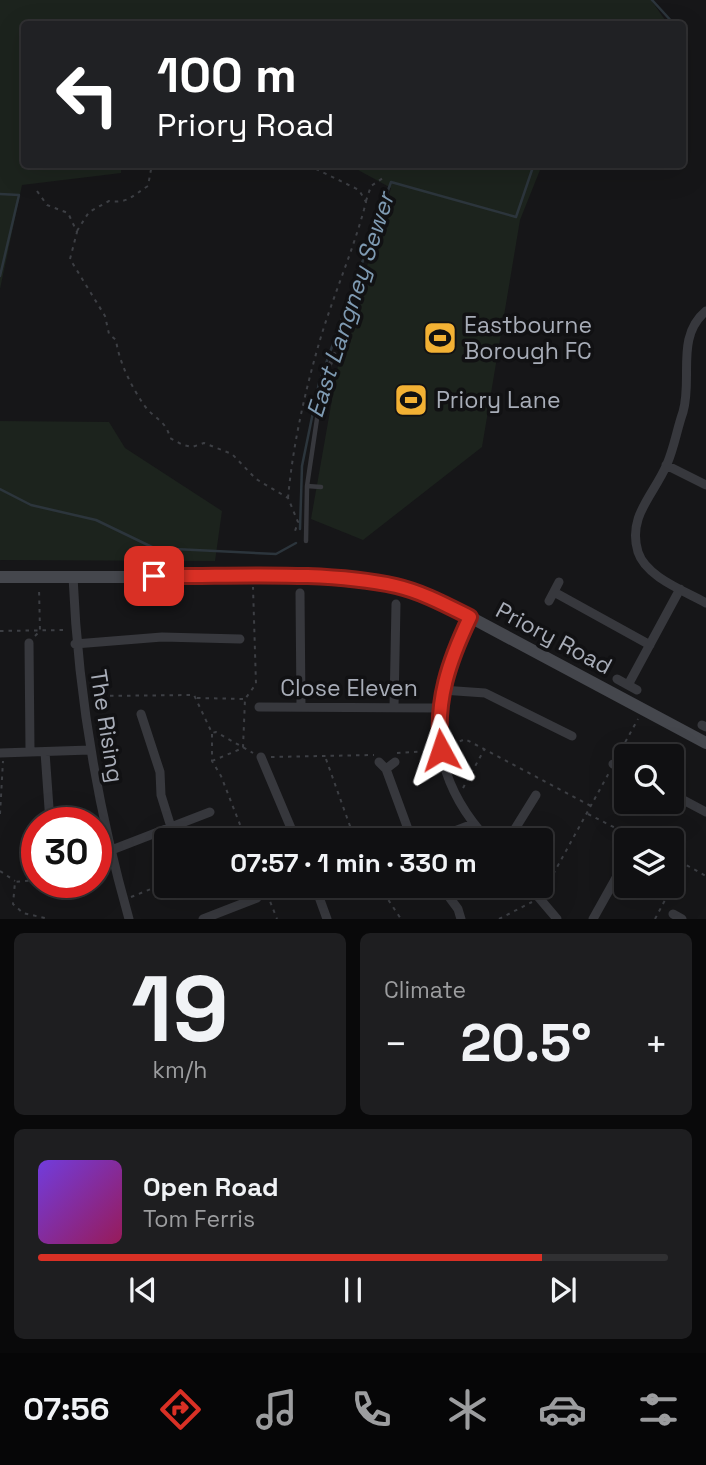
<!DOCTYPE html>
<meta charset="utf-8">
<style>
:root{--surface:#101012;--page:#1e1e20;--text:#f1f3f6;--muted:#9c9d9f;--line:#303032;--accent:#d93025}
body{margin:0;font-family:"Space Grotesk",sans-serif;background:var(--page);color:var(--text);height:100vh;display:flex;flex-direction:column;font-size:26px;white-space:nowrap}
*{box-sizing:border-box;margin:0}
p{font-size:23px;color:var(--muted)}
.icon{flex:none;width:38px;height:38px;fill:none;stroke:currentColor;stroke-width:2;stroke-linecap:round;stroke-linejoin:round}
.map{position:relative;height:919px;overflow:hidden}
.panel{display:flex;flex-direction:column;gap:14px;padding:14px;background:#09090a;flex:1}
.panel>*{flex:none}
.hud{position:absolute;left:21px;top:21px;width:665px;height:147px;border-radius:7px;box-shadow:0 7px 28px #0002,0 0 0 2px var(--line);background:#202124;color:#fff;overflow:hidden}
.fabs{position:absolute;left:614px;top:744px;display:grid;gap:14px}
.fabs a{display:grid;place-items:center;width:70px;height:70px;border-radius:7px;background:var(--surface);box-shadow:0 7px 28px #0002,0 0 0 2px var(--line);font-size:35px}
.speed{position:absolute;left:21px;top:807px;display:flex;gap:14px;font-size:35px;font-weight:700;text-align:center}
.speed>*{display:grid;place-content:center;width:91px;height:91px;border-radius:50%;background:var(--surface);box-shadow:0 7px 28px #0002,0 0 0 2px var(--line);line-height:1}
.speed .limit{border:10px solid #d22;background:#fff;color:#111}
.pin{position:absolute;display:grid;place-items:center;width:60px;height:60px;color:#fff;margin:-30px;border-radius:14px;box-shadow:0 4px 10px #0006}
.me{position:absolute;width:77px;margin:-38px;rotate:355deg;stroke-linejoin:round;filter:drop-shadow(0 0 5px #0008)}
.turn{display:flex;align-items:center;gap:24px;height:147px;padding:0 21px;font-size:32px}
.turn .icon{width:91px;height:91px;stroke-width:2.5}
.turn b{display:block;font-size:49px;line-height:60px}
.big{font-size:52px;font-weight:700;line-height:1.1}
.panel .tile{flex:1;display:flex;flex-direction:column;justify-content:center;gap:10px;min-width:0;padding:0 24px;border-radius:10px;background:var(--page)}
.panel .dial{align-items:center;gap:0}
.dial b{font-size:91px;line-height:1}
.song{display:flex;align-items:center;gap:21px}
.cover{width:84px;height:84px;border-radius:10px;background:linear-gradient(135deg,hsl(260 70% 55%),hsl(330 70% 35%))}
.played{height:7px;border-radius:4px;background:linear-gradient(90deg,var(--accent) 80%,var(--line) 80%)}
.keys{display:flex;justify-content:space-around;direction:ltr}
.heat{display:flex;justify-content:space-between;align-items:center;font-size:38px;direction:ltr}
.panel .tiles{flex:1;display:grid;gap:14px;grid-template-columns:1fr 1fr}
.tile:last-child{grid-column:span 2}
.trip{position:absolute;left:154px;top:828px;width:399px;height:70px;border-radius:7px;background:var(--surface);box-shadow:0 7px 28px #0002,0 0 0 2px var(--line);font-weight:700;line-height:70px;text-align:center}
.tab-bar{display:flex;height:112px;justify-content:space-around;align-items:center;background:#060607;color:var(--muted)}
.tab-bar .icon{width:49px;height:49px}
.tab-bar .active{color:var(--accent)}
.tab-bar b{font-size:32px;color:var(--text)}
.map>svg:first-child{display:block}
.green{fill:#1c231d}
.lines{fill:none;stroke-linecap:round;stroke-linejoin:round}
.stream{stroke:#2c353c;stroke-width:2.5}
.path{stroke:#3d3f44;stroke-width:2;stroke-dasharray:3.5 5;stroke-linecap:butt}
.lane{stroke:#37383d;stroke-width:4.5}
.street{stroke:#37383d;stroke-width:9}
.secondary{stroke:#45474d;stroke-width:12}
.route-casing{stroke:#8d1f18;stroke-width:18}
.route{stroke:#d93025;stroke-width:12}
.labels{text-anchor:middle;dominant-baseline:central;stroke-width:7;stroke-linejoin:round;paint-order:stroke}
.poi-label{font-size:23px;fill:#a8adb8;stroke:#111113;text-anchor:start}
.street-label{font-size:23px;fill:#a8adb8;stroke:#111113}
.water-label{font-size:24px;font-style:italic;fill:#7f9bb3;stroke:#111113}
</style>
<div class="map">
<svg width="706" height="919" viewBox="0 0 706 919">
<rect width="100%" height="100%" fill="#161618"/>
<path class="green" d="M0,0H651L668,24H24V164L121,165V173L22,185L0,289Z
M349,165H542L520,220L482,447L363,540L311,519L340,354L391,188Z
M0,421L109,422L125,448L222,511L215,561L0,560Z"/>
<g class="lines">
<path class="stream" d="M652,0L674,24
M0,194L19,195L0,276
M0,489L31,505L96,520L154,548L276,554L296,543
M300,529L302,466L319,383L391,182L516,217L534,164"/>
<path class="path" d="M37,191L47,205L68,213L77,232L70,259L105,316L109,334L116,340C119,362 131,386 144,405C154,419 166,420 170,438L183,445L192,447L204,443L232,454L256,479L288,498L298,522L294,534
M366,201L371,186L383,178
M77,231L89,212L109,201C128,204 133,195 148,186L152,164
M288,498C293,444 305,391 320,340C334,293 354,249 366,202L359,190L306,164
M0,631L65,630
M35,636L40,631L39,588
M93,696L194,695L212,733L216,732L253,753
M197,698L244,699
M212,734V761L221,776L246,840
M452,745L465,739L591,806
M397,753L433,751
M271,757L374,755
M617,757L638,719
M326,759L355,840
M212,761L243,748L245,699L256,684L253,587
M463,788L484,750
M0,814L3,761
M588,814L639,840
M672,857L706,876
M0,871L15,881
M37,880L15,882L13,904L23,913L49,919
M264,886L277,919
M379,886L401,919
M545,889L610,771
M131,897L166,883
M499,919L532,902
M655,919L684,864"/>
<path class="lane" d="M307,486L322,385L334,354
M306,541L307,486L321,487"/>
<path class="street" d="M706,311C675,337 693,378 683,412C677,429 674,448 667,464C654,495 627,516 638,552C646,577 685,591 706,603
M666,465L706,485
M73,577C78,694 97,806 129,919
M554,592L650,645
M300,593L301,707
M549,601L559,582
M470,617C430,698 422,769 488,840
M29,643L30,750
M75,644L162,637L240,639
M617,679L637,690
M628,685L680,589
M442,690L485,693L572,736
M259,707L438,708
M394,707L396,604
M141,714L160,772L161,795L171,827
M702,725L706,727
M45,752L50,822
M0,753L90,750
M261,757L296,840
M379,762L386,769L412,840
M613,764L626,771
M386,769L395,762
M672,794L706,812
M431,840L473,824
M508,840L536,795
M109,851L210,812
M315,886L327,919
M441,886L458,909L461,919
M529,886L557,919
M673,914L682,919
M203,919L257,898
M593,919L626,860"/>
<path class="secondary" d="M0,577H307L397,586L424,594L470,617L706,743"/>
</g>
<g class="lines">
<defs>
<path id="route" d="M154,576C230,577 322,570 396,586C422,592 446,605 470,617C449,661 435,701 441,750"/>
</defs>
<use href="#route" class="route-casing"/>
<use href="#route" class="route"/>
</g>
<defs>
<symbol id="stadium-square" viewBox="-11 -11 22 22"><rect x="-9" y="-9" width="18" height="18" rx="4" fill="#f2b134" stroke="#111113"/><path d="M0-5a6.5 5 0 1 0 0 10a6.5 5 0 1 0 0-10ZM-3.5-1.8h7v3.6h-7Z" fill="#111"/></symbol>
</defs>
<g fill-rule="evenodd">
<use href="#stadium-square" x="421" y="319" width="38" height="38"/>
<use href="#stadium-square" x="392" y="381" width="38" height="38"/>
</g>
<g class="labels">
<g class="poi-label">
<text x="464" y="325">Eastbourne<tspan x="464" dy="26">Borough FC</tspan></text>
<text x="436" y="400">Priory Lane</text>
</g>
<g class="street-label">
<text transform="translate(554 638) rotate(28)">Priory Road</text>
<text x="349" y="688">Close Eleven</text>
<text transform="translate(107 726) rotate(81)">The Rising</text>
</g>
<g class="water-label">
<text transform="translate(350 305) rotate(-72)">East Langney Sewer</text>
</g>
</g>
</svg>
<div class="fabs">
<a><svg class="icon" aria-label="search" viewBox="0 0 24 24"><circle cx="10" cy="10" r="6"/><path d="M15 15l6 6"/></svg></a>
<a><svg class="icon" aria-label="layers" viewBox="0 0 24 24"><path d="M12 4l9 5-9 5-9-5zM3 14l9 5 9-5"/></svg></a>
</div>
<div class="speed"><div class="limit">30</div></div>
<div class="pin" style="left:154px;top:576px;background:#d93025"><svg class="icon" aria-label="arrive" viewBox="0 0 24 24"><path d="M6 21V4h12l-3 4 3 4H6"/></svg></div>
<svg class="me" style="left:441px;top:750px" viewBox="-20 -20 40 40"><path d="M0-17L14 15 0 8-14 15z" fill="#d93025" stroke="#fff" stroke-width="4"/></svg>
<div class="trip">07:57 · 1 min · 330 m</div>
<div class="hud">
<div class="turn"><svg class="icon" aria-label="left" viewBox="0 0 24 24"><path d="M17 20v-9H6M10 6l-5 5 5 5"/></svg><div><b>100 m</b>Priory Road</div></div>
</div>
</div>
<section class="panel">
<div class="tiles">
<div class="tile dial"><b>19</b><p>km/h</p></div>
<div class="tile"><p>Climate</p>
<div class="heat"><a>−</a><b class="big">20.5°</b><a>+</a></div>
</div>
<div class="tile">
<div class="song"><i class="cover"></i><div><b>Open Road</b><p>Tom Ferris</p></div></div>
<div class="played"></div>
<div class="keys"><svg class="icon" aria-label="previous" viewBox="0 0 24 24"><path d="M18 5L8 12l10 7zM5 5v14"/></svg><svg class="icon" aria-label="pause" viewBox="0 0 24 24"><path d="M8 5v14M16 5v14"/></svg><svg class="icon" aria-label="next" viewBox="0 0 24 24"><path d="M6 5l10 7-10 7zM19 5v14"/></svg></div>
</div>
</div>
</section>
<nav class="tab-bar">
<b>07:56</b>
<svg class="icon active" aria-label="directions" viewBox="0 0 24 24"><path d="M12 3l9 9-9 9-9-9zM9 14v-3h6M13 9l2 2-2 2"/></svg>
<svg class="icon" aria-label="music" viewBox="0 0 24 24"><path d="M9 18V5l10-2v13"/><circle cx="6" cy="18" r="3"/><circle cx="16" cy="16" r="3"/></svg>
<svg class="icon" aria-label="phone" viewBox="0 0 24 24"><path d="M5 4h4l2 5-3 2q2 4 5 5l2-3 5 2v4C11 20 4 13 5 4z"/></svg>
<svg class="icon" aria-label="climate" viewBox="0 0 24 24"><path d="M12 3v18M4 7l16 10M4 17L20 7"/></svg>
<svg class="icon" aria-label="car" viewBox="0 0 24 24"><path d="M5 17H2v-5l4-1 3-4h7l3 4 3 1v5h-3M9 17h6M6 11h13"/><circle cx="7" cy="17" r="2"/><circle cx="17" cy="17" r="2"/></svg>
<svg class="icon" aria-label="filters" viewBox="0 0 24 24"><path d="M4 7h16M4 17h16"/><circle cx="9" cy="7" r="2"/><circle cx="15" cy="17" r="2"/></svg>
</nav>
